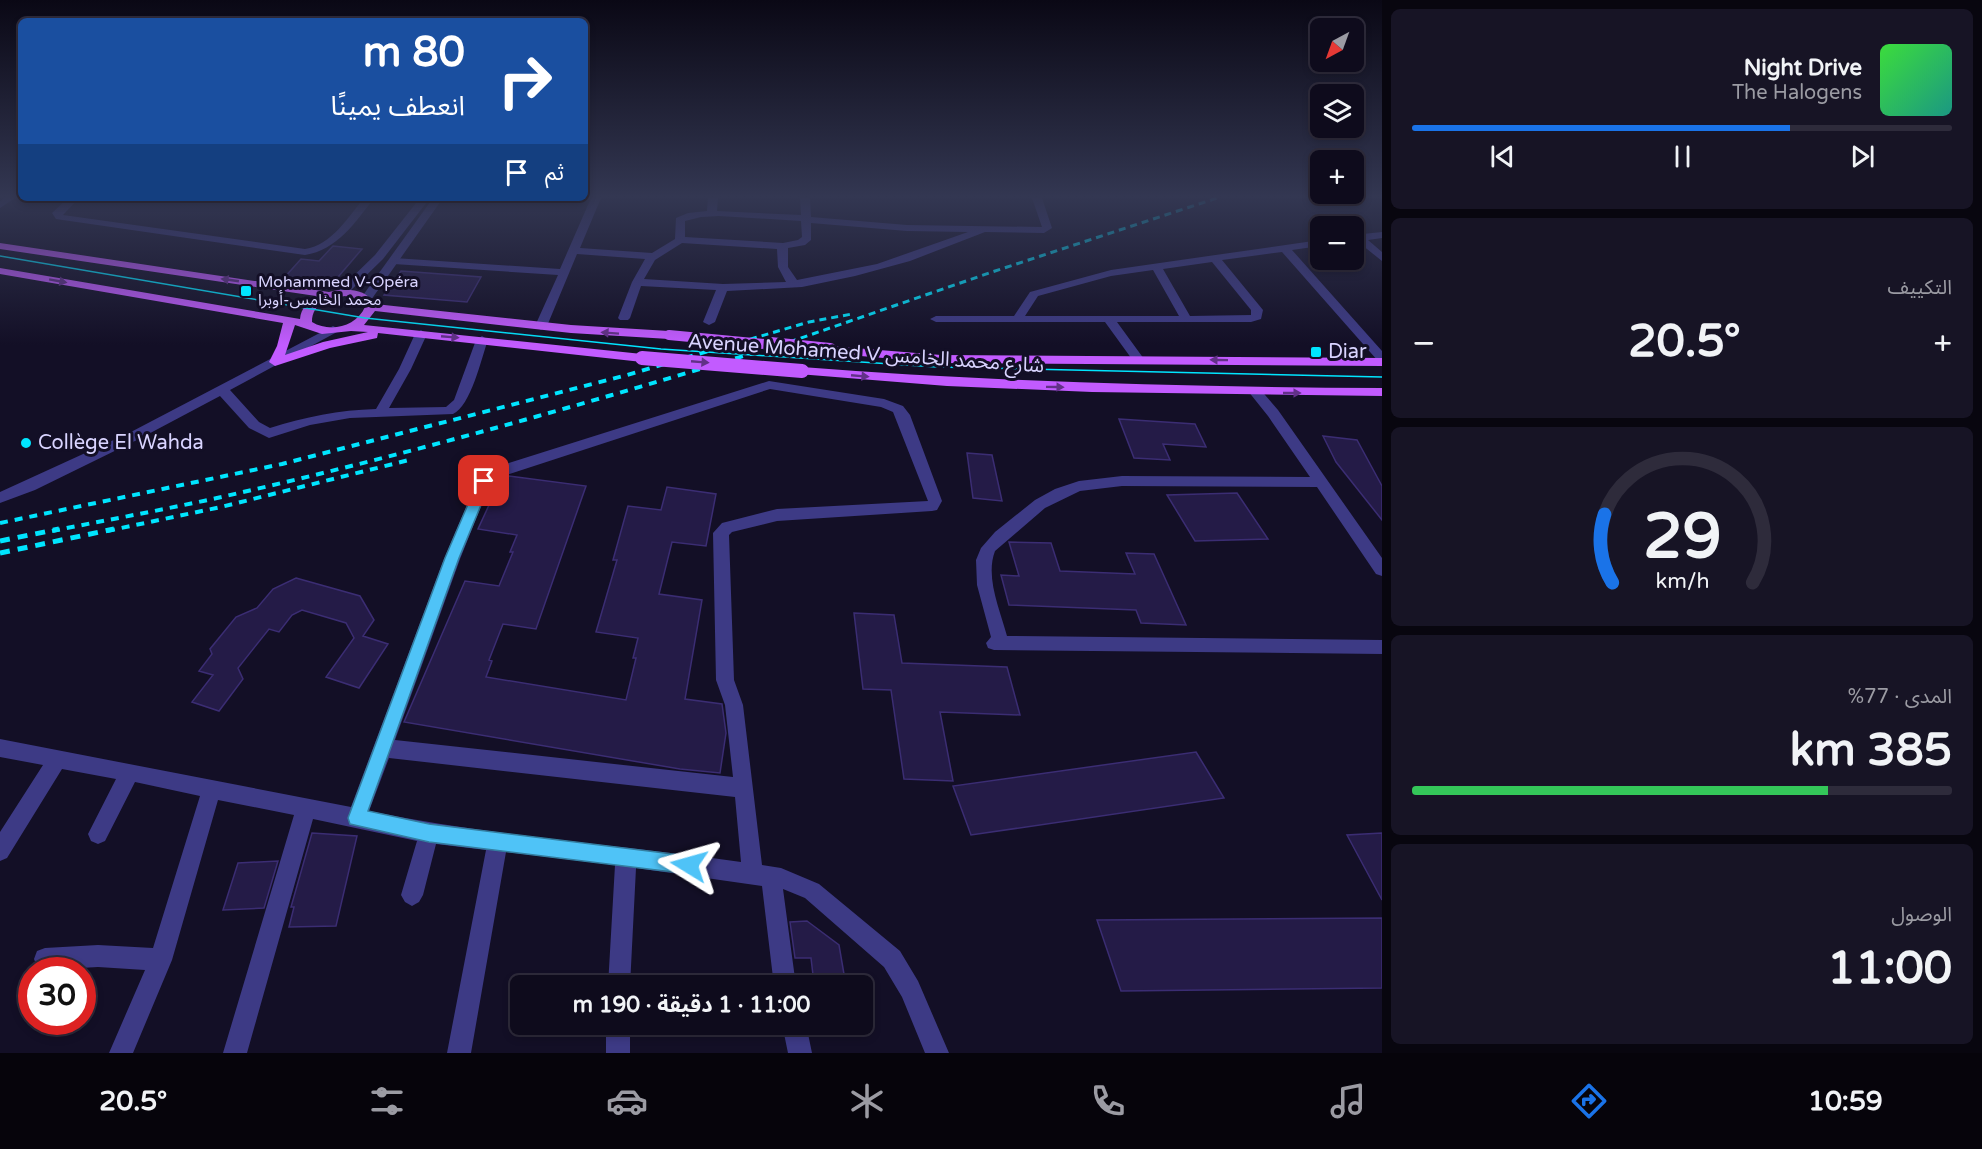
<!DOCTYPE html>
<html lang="ar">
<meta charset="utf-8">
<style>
:root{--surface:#0e0b1c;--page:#171425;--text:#f1f3f6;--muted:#9b9ba3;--line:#2e2b3b;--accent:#1a73e8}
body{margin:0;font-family:"Varela Round","Noto Sans Arabic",sans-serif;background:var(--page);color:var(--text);direction:rtl;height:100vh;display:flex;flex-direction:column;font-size:22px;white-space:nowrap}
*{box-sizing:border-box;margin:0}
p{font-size:20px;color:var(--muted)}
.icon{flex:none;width:33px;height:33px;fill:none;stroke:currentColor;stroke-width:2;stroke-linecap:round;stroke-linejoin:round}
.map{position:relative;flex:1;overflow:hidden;direction:ltr}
.details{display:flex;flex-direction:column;gap:9px;padding:9px;background:#08060f;width:600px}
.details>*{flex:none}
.banner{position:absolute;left:18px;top:18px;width:570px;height:183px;border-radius:9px;box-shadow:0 3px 9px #0003,0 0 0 2px var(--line);direction:rtl;background:#1a4fa0;color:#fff;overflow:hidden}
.needle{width:39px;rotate:221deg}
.fabs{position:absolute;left:1310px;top:18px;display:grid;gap:12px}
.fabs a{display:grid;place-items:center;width:54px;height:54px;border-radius:9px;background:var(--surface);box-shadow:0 3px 9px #0003,0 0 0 2px var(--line);font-size:30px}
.speed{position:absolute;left:18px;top:957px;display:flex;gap:12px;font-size:30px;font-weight:700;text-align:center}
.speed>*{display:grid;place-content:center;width:78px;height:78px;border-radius:50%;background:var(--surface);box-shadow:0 3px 9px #0003,0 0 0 2px var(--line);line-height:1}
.speed .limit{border:9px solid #d22;background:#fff;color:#111}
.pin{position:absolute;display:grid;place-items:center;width:51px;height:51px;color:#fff;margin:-26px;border-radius:12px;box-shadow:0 3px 9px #0006}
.me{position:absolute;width:66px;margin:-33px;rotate:278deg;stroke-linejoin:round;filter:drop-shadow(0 0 4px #0008)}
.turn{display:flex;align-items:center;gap:21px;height:126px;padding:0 24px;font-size:27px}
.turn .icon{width:78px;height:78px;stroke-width:2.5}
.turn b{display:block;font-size:42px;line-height:51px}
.then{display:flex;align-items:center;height:57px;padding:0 24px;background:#0003;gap:12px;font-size:22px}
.big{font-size:45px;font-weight:700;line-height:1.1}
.details .widget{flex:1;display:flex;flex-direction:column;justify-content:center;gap:9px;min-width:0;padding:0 21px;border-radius:9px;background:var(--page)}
.details .dial{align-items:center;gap:0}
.dial svg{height:156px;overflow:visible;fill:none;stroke:var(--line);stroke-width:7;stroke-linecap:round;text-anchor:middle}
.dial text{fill:var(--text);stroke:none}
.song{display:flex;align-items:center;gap:18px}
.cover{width:72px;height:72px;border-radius:9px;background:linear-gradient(135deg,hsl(120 70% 55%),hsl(170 70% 35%))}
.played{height:6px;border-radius:3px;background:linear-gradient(90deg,var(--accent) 70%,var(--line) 70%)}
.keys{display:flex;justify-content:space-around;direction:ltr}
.heat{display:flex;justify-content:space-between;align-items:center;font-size:33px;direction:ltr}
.charge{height:9px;border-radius:4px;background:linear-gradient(90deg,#34c759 77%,var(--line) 0)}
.trip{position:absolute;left:510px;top:975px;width:363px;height:60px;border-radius:9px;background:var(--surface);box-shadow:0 3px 9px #0003,0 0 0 2px var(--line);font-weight:700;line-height:60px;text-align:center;direction:rtl}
.tab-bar{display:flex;height:96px;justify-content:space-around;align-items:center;background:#06040b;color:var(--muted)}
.tab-bar .icon{width:42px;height:42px}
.tab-bar .on{color:var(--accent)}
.tab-bar b{font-size:27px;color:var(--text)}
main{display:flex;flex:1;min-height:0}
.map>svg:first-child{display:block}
.building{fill:#241b47;stroke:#3b2d73;stroke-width:1.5}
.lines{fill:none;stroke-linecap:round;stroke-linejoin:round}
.minor{fill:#3d3a85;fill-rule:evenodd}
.tertiary{fill:#3d3a85;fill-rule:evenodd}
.primary{fill:#c25bff;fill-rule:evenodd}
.tram{stroke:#00e5ff;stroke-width:1.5}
.rail-far2{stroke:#00e5ff;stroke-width:3;stroke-dasharray:7 5;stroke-linecap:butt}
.rail-far1{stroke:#00e5ff;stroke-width:4;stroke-dasharray:8 7;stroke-linecap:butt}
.rail{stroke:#00e5ff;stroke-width:5;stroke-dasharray:10 8;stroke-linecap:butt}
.primary-bridge-far1{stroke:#c25bff;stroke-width:10}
.primary-bridge{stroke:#c25bff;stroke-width:14}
.oneway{fill:#623188}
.route{fill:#4fc3f7;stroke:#337fa1;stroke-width:1.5}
.poi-dot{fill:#00e5ff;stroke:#130f26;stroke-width:2}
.labels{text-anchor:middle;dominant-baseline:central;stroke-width:6;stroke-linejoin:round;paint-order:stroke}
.far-poi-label{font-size:16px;fill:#d9d4ff;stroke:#130f26;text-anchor:start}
.poi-label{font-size:20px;fill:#d9d4ff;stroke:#130f26;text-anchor:start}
.street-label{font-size:20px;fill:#d9d4ff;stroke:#130f26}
</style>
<main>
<section class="details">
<div class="widget">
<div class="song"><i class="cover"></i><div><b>Night Drive</b><p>The Halogens</p></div></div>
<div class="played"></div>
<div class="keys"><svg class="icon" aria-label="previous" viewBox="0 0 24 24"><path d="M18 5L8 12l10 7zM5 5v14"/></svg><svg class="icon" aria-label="pause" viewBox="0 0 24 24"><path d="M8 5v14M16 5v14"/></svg><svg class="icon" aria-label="next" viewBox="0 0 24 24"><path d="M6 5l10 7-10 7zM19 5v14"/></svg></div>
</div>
<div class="widget"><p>التكييف</p>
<div class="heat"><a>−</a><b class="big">20.5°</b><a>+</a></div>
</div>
<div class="widget dial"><svg viewBox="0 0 100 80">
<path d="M14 69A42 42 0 1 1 86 69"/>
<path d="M14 69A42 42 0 0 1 10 34" stroke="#1a73e8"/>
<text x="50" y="56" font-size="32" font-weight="700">29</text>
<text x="50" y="72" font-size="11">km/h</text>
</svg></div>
<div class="widget"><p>المدى · 77%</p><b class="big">385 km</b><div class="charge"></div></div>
<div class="widget"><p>الوصول</p><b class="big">11:00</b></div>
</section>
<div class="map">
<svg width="1382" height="1053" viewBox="0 0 1382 1053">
<rect width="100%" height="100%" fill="#130f26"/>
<path class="building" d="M333,246L362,249L338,277L323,282L284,278L301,259L319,261Z
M401,271L481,277L467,302L384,295Z
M1119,419L1195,424L1206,447L1163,444L1170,460L1134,458Z
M1323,436L1357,440L1382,486V520L1336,462Z
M967,453L992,455L1002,501L973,498Z
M509,476L586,486L536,629L503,624L489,660L492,661L486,677L626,700L636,658H633L638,638L596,632L617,560H613L628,506L661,510L667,487L716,494L706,546L672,542L659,594L702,600L685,699L722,704L726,733L720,773L680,769L404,722L465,581L499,586L513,552H510L517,535L478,529L501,479Z
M1237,493L1268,539L1195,541L1167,495Z
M1009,542L1051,543L1060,571L1135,574L1126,553L1154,554L1186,625L1141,623L1136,610L1009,605L1001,575L1019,576Z
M296,578L360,596L374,620L363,636L388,644L359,688L326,677L354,638L346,623L302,610L292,615L279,632L269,629L238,668L243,679L219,711L192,702L213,675L199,671L212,654L210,649L236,617L257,608L273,589Z
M854,613L894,615L902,663L1007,667L1020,715L940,712L953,781L904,779L891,690L863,689Z
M1196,752L1224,798L971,835L953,786Z
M312,833L357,836L336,926L289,927L294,907H291Z
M1382,833V900L1347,835Z
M278,861L264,908L223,910L238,863Z
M1382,918V988L1121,991L1097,920Z
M807,921L839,945L844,974L813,975L811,958H795L790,922Z"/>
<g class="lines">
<path class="minor" d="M4,198H15L0,208V201Z
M68,198H79L63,215L305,249C332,245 348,217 364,198H374C355,223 337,250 305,255L56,219L52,213Z
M591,198H601L580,248L652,253L675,239L676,218L688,213L707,211L708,198H718L717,211L801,215L800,198H810L811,217L907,225L1042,227L1032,198H1042L1052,228L1044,233L985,232L910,261L855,276L802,287L727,291L715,322L709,325L703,322L716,290L641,286L630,318L628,320H620L618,318L632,282L645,259L577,254L547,326L541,330L535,326L558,275L394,264L389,261L394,258L560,269ZM719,216L801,221L802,237L798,240L783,243L685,237V221L701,217ZM811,223L907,231L968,232L877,264L797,280L788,267V248L805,245L811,240ZM682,243L777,249L778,267L786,282L723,284L644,279L655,260Z
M1382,232V238L1368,240L1382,252V261L1357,241H1353V235Z
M1320,240V246L1292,250L1382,351V362L1378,361L1282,252L1222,260L1263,310L1261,319L1251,322H1117L1144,359L1138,363L1134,362L1105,322H936L930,319L936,316H1014L1030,292L1111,270ZM1212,262L1251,310V315L1190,316L1163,269ZM1153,270L1179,316H1025L1038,296L1111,276Z
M333,326L337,328V332L230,390L259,422L270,428C305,417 339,410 376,409L399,369L415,334L421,330L427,334L411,369L389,408L446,407L454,400L476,340L482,336L488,340C481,359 471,406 453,414L350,418L310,425L269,438L249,428L220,396L139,439L35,490L0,503V492L129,433Z
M769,381L884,399L903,406L910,415L942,501L937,510L932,511L777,521L732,532L729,535L734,680L743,705L762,865L781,868L819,884L900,951L918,981L949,1053H925L902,997L884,967L805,898L783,889L796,986H774L762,886L636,868L630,986H608L615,865L506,852L471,1053H447L486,850L436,844L423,895L419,902L412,906L405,902L401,895L417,841L313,819L247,1053H223L294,815L218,800L172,960L133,1053H109L145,970L98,967L45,970L37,967L34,959L37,951L45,948L98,945L153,948L200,796L135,782L105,841L98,844L91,841L88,834L116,779L62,769L7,858L0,861V832L43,765L0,757V739L351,807L444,559L479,477L487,470ZM770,389L881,407L893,412L928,501L777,509L722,523L713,533L716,680L725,705L733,777L395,740L460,559L490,484L497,478ZM389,758L735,797L741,862C618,845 492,836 369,811Z
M1254,387L1259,388L1278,410L1382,558V576L1376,574L1317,487L1122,486L1080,491L1045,508L995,551C985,577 1000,610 1007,636L1382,640V654L994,650L988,648L986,643L991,637L977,585L976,560L981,548L995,532L1035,500L1055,489L1079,481L1122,476L1310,477L1268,416L1248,391Z
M606,1024H630V1053H606Z
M782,1024H806L812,1053H788Z"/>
<path class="tertiary" d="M420,198H430L383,259L346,295H338V291L375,255Z
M433,198H443L371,300H363L361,298Z"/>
<path class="primary" d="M0,243L329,292C346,288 365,288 375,304L571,325L669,331L675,335L669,339L571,333L375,311L364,325L642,354L648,358L642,362L378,333L377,338L330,348L275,366L269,362L277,346L283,323L0,274V268L300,319C301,308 308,302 316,296L0,249ZM345,296L362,301L365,307C356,327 330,333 312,322C312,303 329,298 345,296ZM295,325L322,334L351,331L368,332L323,342L285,355Z
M830,346L941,355L1382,358V366L941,363L826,353L824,350Z
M802,367C995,382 1188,387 1382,388V396L1092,392L947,386L798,374L796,371L798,368Z"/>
<path class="tram" d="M0,256L365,318L661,349L937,367L1382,377"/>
<path class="rail-far2" d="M727,346L809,322L852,314
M778,346L992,272L1217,198"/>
<path class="rail-far1" d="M0,523L282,464L627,375L732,344
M52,531C107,520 162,510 217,498C408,455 596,401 783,344
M107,531L221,507L409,460"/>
<path class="rail" d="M0,541L59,529
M0,553L114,529"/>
<path class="primary-bridge-far1" d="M669,335L786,346"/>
<path class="primary-bridge" d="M770,344L830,350
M642,358L802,371"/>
</g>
<defs><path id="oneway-solid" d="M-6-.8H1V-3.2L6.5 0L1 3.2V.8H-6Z" transform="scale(1.5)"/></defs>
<g class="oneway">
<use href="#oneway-solid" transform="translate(230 280) rotate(-172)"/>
<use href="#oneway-solid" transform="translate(58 281) rotate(10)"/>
<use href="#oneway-solid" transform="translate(610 333) rotate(-176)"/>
<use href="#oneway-solid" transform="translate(450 337) rotate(5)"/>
<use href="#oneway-solid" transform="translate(1219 360) rotate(-179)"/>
<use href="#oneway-solid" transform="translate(700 362) rotate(5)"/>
<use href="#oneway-solid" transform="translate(860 376) rotate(5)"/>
<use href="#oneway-solid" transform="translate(1055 387) rotate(1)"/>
<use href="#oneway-solid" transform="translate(1292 393)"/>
</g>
<linearGradient id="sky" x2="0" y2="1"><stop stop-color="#0a0815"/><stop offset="0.57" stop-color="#333752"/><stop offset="1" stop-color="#333752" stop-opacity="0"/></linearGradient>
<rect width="1382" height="345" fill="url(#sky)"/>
<path class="route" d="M484,476L491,481L459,558L368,811L429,824L689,856L696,858L699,865L696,872L689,874L429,842L350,824L348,818L445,558L478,481Z"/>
<g class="poi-dot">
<rect x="240" y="285" width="12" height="12" rx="3"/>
<rect x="1310" y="346" width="12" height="12" rx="3"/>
<circle cx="26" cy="443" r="6"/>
</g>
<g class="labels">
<g class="far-poi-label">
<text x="258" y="282">Mohammed V-Opéra<tspan x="258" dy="18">محمد الخامس-أوبرا</tspan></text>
</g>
<g class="poi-label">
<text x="1328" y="352">Diar</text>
<text x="38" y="443">Collège El Wahda</text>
</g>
<g class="street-label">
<text transform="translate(866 354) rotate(4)">Avenue Mohamed V شارع محمد الخامس</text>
</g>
</g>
</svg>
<div class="fabs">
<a><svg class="needle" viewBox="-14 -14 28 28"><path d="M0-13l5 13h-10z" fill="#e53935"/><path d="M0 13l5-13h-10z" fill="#9b9ba3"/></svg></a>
<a><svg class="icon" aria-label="layers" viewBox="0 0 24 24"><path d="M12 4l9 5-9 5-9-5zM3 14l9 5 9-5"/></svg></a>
<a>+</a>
<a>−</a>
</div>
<div class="speed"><div class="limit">30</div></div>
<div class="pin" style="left:484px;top:481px;background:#d93025"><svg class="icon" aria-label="arrive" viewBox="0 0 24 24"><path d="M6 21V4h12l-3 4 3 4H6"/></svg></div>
<svg class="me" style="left:689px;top:865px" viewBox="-20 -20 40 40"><path d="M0-17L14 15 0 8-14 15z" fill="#4fc3f7" stroke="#fff" stroke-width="4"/></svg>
<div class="trip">11:00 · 1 دقيقة · 190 m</div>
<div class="banner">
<div class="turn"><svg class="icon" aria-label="right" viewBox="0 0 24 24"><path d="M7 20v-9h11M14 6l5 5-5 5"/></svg><div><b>80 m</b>انعطف يمينًا</div></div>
<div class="then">ثم<svg class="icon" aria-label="arrive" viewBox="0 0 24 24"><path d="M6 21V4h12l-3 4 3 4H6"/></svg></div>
</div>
</div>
</main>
<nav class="tab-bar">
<b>10:59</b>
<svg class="icon on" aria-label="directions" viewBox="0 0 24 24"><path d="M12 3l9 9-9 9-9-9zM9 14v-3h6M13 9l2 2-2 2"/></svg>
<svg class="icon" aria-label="music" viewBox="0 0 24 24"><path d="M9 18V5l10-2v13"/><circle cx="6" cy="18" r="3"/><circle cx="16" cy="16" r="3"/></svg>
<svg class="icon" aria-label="phone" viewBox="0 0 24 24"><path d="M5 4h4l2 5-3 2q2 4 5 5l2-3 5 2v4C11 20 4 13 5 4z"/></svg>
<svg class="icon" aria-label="climate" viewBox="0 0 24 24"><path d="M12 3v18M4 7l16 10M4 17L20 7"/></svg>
<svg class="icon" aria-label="car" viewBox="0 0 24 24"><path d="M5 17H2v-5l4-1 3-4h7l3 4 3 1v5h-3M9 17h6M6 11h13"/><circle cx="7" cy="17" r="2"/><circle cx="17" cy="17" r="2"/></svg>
<svg class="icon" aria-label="filters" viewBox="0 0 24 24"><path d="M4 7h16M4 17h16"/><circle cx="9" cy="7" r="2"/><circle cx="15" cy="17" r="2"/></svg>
<b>20.5°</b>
</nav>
